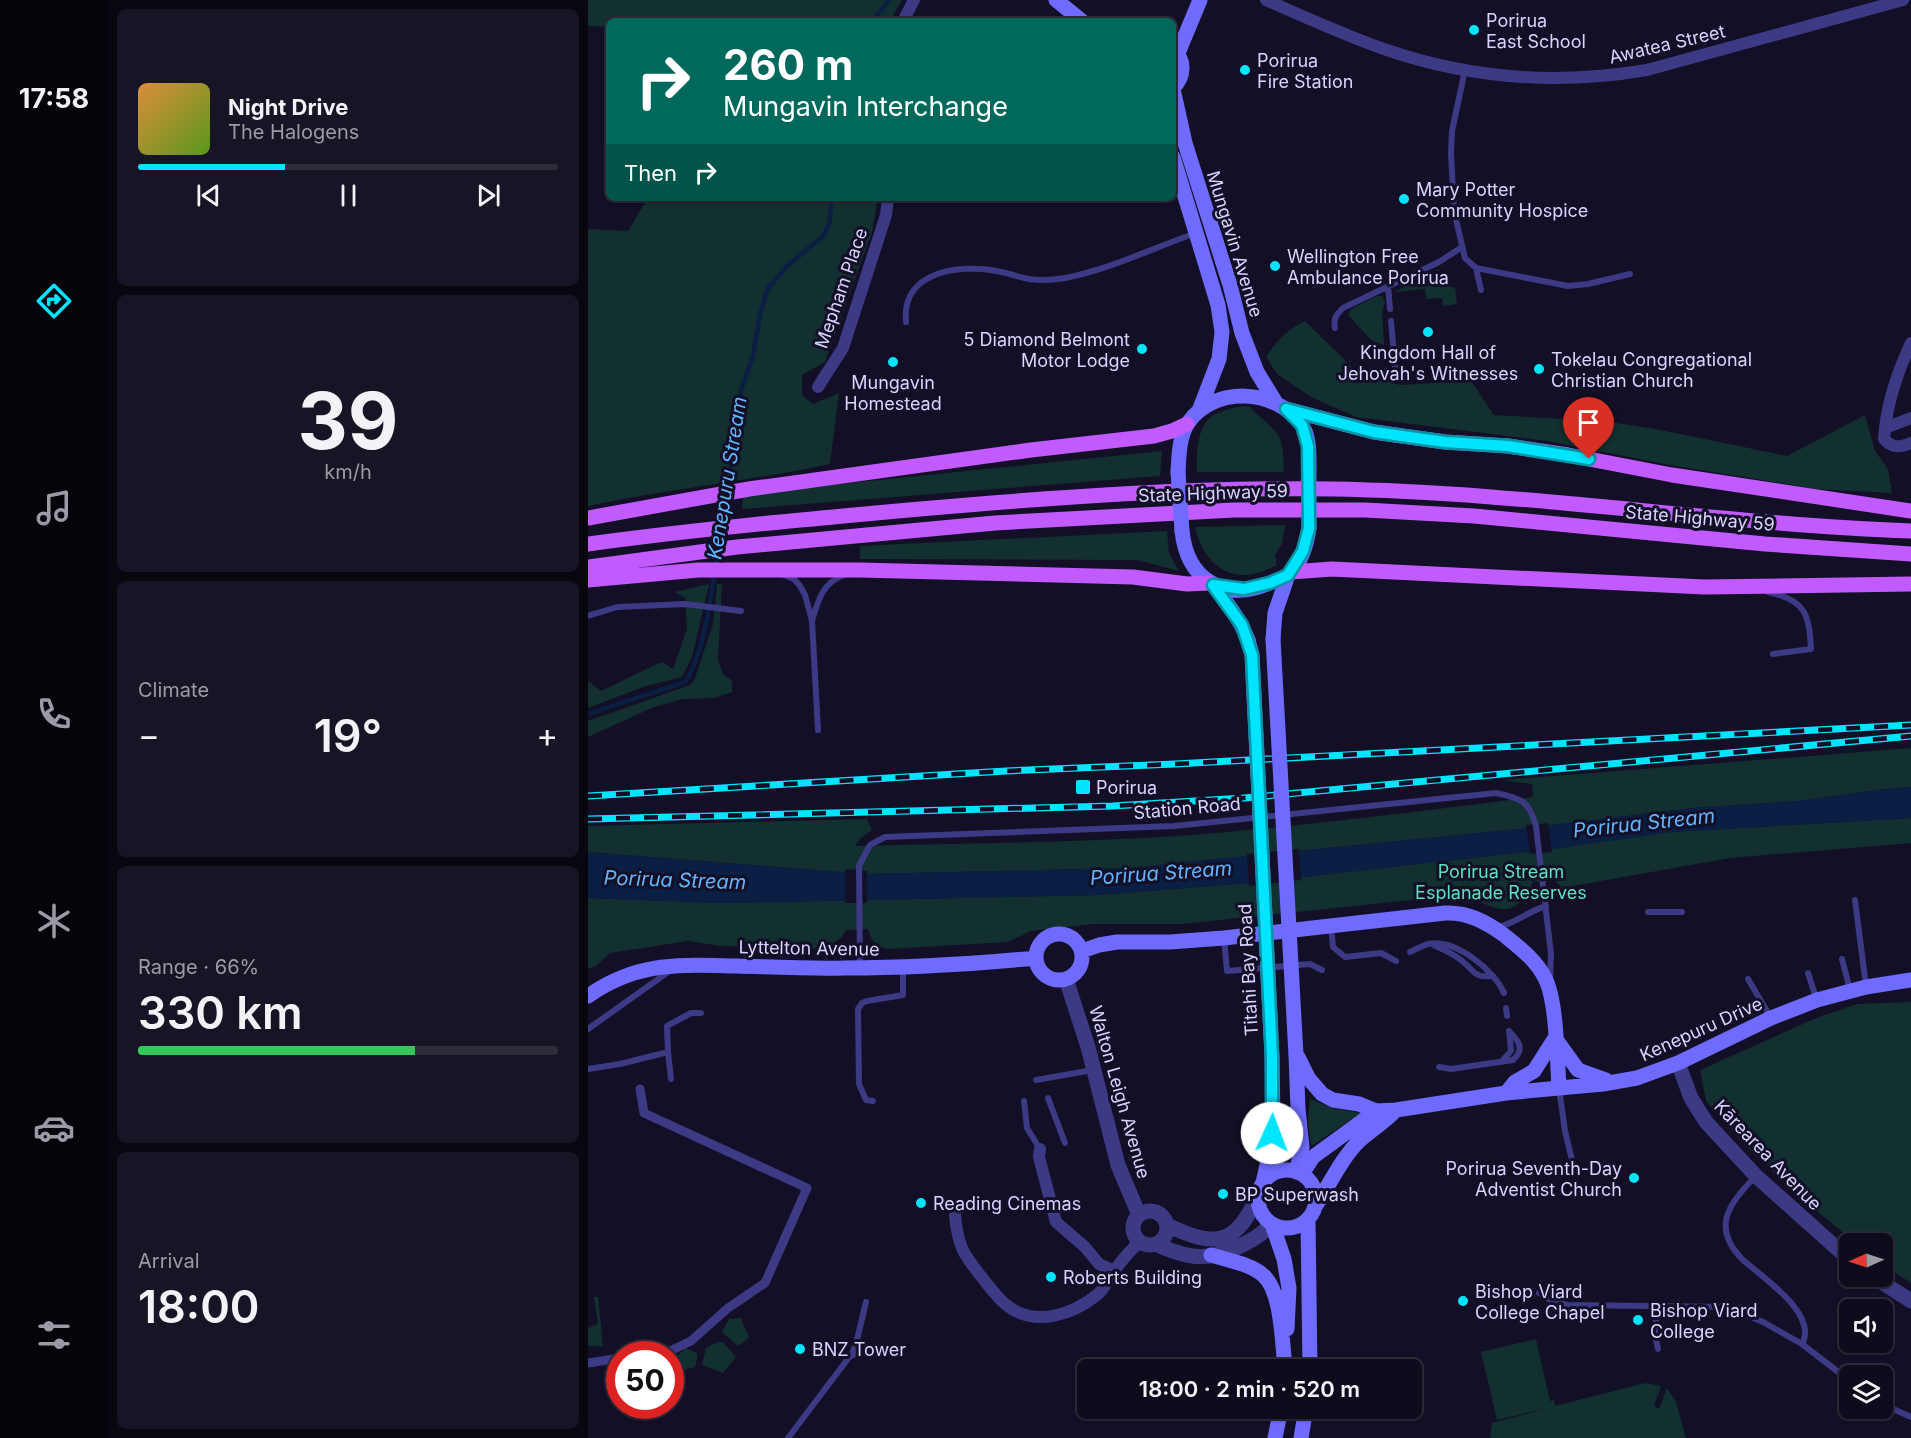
<!DOCTYPE html>
<meta charset="utf-8">
<style>
:root{--surface:#0e0b1c;--page:#171425;--text:#f1f3f6;--muted:#9b9ba3;--line:#2e2b3b;--accent:#00e5ff}
body{margin:0;font-family:Inter,sans-serif;background:var(--page);color:var(--text);height:100vh;display:flex;flex-direction:column;font-size:22px;white-space:nowrap}
*{box-sizing:border-box;margin:0}
p{font-size:20px;color:var(--muted)}
.icon{flex:none;width:33px;height:33px;fill:none;stroke:currentColor;stroke-width:2;stroke-linecap:round;stroke-linejoin:round}
.map{position:relative;flex:1;overflow:hidden}
.sheet{display:flex;flex-direction:column;gap:9px;padding:9px;background:#08060f;width:480px}
.sheet>*{flex:none}
.guide{position:absolute;left:18px;top:18px;width:570px;height:183px;border-radius:9px;box-shadow:0 2px 4px #0004,0 0 0 2px var(--line);background:#00695c;color:#fff;overflow:hidden}
.needle{width:39px;rotate:267deg}
.fabs{position:absolute;left:1251px;top:1233px;display:grid;gap:12px}
.fabs a{display:grid;place-items:center;width:54px;height:54px;border-radius:9px;background:var(--surface);box-shadow:0 2px 4px #0004,0 0 0 2px var(--line);font-size:30px}
.speed{position:absolute;left:18px;top:1341px;display:flex;gap:12px;font-size:30px;font-weight:700;text-align:center}
.speed>*{display:grid;place-content:center;width:78px;height:78px;border-radius:50%;background:var(--surface);box-shadow:0 2px 4px #0004,0 0 0 2px var(--line);line-height:1}
.speed .limit{border:9px solid #d22;background:#fff;color:#111}
.pin{position:absolute;display:grid;place-items:center;width:51px;height:51px;color:#fff;margin:-62px -26px;border-radius:50% 50% 50% 0;rotate:-45deg;box-shadow:0 0 6px #0007}
.pin .icon{rotate:45deg}
.me{position:absolute;width:66px;margin:-33px;rotate:2deg;stroke-linejoin:round;filter:drop-shadow(0 0 4px #0008)}
.turn{display:flex;align-items:center;gap:21px;height:126px;padding:0 18px;font-size:27px}
.turn .icon{width:78px;height:78px;stroke-width:2.5}
.turn b{display:block;font-size:42px;line-height:51px}
.then{display:flex;align-items:center;height:57px;padding:0 18px;background:#0003;gap:12px;font-size:22px}
.big{font-size:45px;font-weight:600;line-height:1.1}
.sheet .widget{flex:1;display:flex;flex-direction:column;justify-content:center;gap:9px;min-width:0;padding:0 21px;border-radius:9px;background:var(--page)}
.sheet .dial{align-items:center;gap:0}
.dial b{font-size:78px;line-height:1}
.song{display:flex;align-items:center;gap:18px}
.cover{width:72px;height:72px;border-radius:9px;background:linear-gradient(135deg,hsl(30 70% 55%),hsl(90 70% 35%))}
.played{height:6px;border-radius:3px;background:linear-gradient(90deg,var(--accent) 35%,var(--line) 35%)}
.keys{display:flex;justify-content:space-around;direction:ltr}
.heat{display:flex;justify-content:space-between;align-items:center;font-size:33px;direction:ltr}
.charge{height:9px;border-radius:4px;background:linear-gradient(90deg,#34c759 66%,var(--line) 0)}
.trip{position:absolute;left:489px;top:1359px;width:345px;height:60px;border-radius:9px;background:var(--surface);box-shadow:0 2px 4px #0004,0 0 0 2px var(--line);font-weight:600;line-height:60px;text-align:center}
main{display:flex;flex:1;min-height:0}
.dock{display:flex;flex-direction:column;width:108px;justify-content:space-around;align-items:center;background:#06040b;color:var(--muted)}
.dock .icon{width:42px;height:42px}
.dock .active{color:var(--accent)}
.dock b{font-size:27px;color:var(--text)}
.map>svg:first-child{display:block}
.green{fill:#12302f}
.water{fill:#0a1f44}
.pier{fill:#130f26}
.lines{fill:none;stroke-linecap:round;stroke-linejoin:round}
.stream{stroke:#0a1f44;stroke-width:4.5}
.service{stroke:#3d3a85;stroke-width:6}
.pedestrian{stroke:#3d3a85;stroke-width:9}
.minor{stroke:#3d3a85;stroke-width:12}
.tertiary{stroke:#3d3a85;stroke-width:15}
.secondary{stroke:#6f6bff;stroke-width:15}
.primary{stroke:#c25bff;stroke-width:15}
.rail-casing{stroke:#00e5ff;stroke-width:7}
.rail{stroke:#130f26;stroke-width:4.5;stroke-dasharray:14;stroke-linecap:butt}
.secondary-bridge{stroke:#6f6bff;stroke-width:15}
.route-casing{stroke:#0095a6;stroke-width:15}
.route{stroke:#00e5ff;stroke-width:10}
.poi-dot{fill:#00e5ff;stroke:#130f26;stroke-width:2}
.labels{text-anchor:middle;dominant-baseline:central;stroke-width:6;stroke-linejoin:round;paint-order:stroke}
.poi-label{font-size:18px;fill:#d9d4ff;stroke:#130f26;text-anchor:start}
.street-label{font-size:18px;fill:#d9d4ff;stroke:#130f26}
.park-label{font-size:18px;fill:#5fe0c0;stroke:#130f26}
.water-label{font-size:20px;font-style:italic;fill:#62b6ff;stroke:#130f26}
</style>
<main>
<nav class="dock">
<b>17:58</b>
<svg class="icon active" aria-label="directions" viewBox="0 0 24 24"><path d="M12 3l9 9-9 9-9-9zM9 14v-3h6M13 9l2 2-2 2"/></svg>
<svg class="icon" aria-label="music" viewBox="0 0 24 24"><path d="M9 18V5l10-2v13"/><circle cx="6" cy="18" r="3"/><circle cx="16" cy="16" r="3"/></svg>
<svg class="icon" aria-label="phone" viewBox="0 0 24 24"><path d="M5 4h4l2 5-3 2q2 4 5 5l2-3 5 2v4C11 20 4 13 5 4z"/></svg>
<svg class="icon" aria-label="climate" viewBox="0 0 24 24"><path d="M12 3v18M4 7l16 10M4 17L20 7"/></svg>
<svg class="icon" aria-label="car" viewBox="0 0 24 24"><path d="M5 17H2v-5l4-1 3-4h7l3 4 3 1v5h-3M9 17h6M6 11h13"/><circle cx="7" cy="17" r="2"/><circle cx="17" cy="17" r="2"/></svg>
<svg class="icon" aria-label="filters" viewBox="0 0 24 24"><path d="M4 7h16M4 17h16"/><circle cx="9" cy="7" r="2"/><circle cx="15" cy="17" r="2"/></svg>
</nav>
<section class="sheet">
<div class="widget">
<div class="song"><i class="cover"></i><div><b>Night Drive</b><p>The Halogens</p></div></div>
<div class="played"></div>
<div class="keys"><svg class="icon" aria-label="previous" viewBox="0 0 24 24"><path d="M18 5L8 12l10 7zM5 5v14"/></svg><svg class="icon" aria-label="pause" viewBox="0 0 24 24"><path d="M8 5v14M16 5v14"/></svg><svg class="icon" aria-label="next" viewBox="0 0 24 24"><path d="M6 5l10 7-10 7zM19 5v14"/></svg></div>
</div>
<div class="widget dial"><b>39</b><p>km/h</p></div>
<div class="widget"><p>Climate</p>
<div class="heat"><a>−</a><b class="big">19°</b><a>+</a></div>
</div>
<div class="widget"><p>Range · 66%</p><b class="big">330 km</b><div class="charge"></div></div>
<div class="widget"><p>Arrival</p><b class="big">18:00</b></div>
</section>
<div class="map">
<svg width="1323" height="1438" viewBox="0 0 1323 1438">
<rect width="100%" height="100%" fill="#130f26"/>
<path class="green" d="M0,0H314L302,21H21V27L0,26Z
M72,198H290L284,232L237,362L214,375V395L225,404L251,393L242,464C162,481 80,489 0,506V229L40,231L58,201H71Z
M851,269L852,283L867,288L869,304L855,306L854,298L838,299L837,289L806,292Z
M789,296H794L797,303L794,312L796,345L783,340L760,315L763,309Z
M717,321L768,371L812,385L883,381L906,415L1015,421L1068,429L1199,456L1277,415L1287,451L1300,469L1304,493L1228,489L1082,465L959,441L768,417L723,397L689,374L678,357C689,340 700,329 717,321Z
M656,406L663,407L664,410C693,435 695,433 696,472H609C608,456 609,427 623,417C632,410 645,408 656,406Z
M574,451L572,476L154,509L155,494Z
M697,525L694,544L687,555L689,565C680,569 667,576 657,575C628,575 613,552 607,527Z
M579,531L581,553L591,571L549,560L272,559V546Z
M121,584L104,657L94,677L58,686L0,708V681L13,691L71,663H76L85,669L99,629L97,598L87,592Z
M129,584H134L130,660L135,674L144,681V692L126,698L95,699L66,707L0,737V721L102,685L106,681L125,624Z
M1323,748V787L1297,789L1211,801L1105,808L940,828L540,868L278,874L0,852V826L279,819L284,830L273,838L267,846C374,843 482,843 589,836C708,827 827,812 945,797L944,784L913,780Z
M1323,818V843L1142,858L974,888L966,880L945,882C923,927 908,905 872,895L593,924H505L443,931L420,942L300,949C287,946 284,942 280,929L258,930L254,937L236,949L133,946L100,941L22,953L8,966L0,969V898L133,903L510,895L661,883L964,849L1083,832Z
M1323,1002V1283L1295,1265L1294,1244L1268,1243L1205,1191L1159,1147L1118,1101L1112,1070L1226,1019L1269,1004Z
M722,1099L747,1109L773,1113L725,1145L723,1144L720,1121Z
M6,1297H10L15,1346H0V1328L10,1324Z
M153,1318L161,1338L150,1346L134,1332L141,1319Z
M948,1339L962,1401L966,1400L967,1406L1057,1383L1073,1386L1066,1406L1071,1409L1079,1388L1088,1402L1098,1438H902L904,1423L960,1408L909,1420L893,1352Z
M130,1342H135L148,1357L135,1373L114,1365L118,1348Z
M98,1348L110,1354L107,1367L92,1371L87,1358Z"/>
<path class="water" d="M1323,787V818L1083,832L964,849L661,883L510,895L133,903L0,898V852L278,874L540,868L940,828L1105,808L1211,801L1298,789Z"/>
<path class="pier" d="M960,823L964,852L942,854L938,825Z
M711,849L713,880L661,886L659,854Z
M257,869L279,871V903H257Z"/>
<g class="lines">
<path class="stream" d="M285,21L301,0
M140,488L153,390L165,356L172,315L180,288L199,266L235,236L241,224L244,198
M134,524L138,497
M0,714L97,682C119,651 126,571 133,532"/>
<path class="service" d="M877,70L864,131L863,153L866,211L877,258L888,268L893,290
M888,268L980,286L1000,284L1042,274
M800,286L802,309
M803,321L807,367
M318,322C313,271 371,264 409,271C420,273 430,277 441,279C453,281 466,280 477,278C523,269 565,248 608,233
M747,328C745,319 748,315 755,308L851,262L874,247
M196,575L206,579L212,586L217,595L224,621L230,730
M1180,592C1217,600 1221,613 1223,649L1185,654
M0,616L29,607L97,604L153,611
M224,621C230,601 234,583 256,575
M1267,900L1278,986
M1060,912H1094
M743,926L745,947L757,957L793,953L808,961
M909,927C928,924 940,911 958,906
M636,938L639,971L722,964L734,970
M847,946C857,950 865,954 873,960C887,971 885,978 905,976
M822,952C828,949 834,946 840,944C867,938 906,970 916,993
M1254,959L1262,990
M272,968L271,866L282,845L297,837L586,826L908,793C933,798 941,801 948,826L963,954L962,980
M1220,973L1228,998
M1160,979L1183,1018
M918,1008L919,1016
M0,1029L83,970
M80,1052L83,1079
M913,1062L923,1051L921,1031
M851,1067L863,1069L925,1060C937,1049 931,1041 921,1031
M0,1069L32,1064L80,1052L79,1026L103,1013H113
M448,1080L505,1070
M971,1088L977,1131L985,1164
M460,1098L477,1143
M285,1101L278,1100L271,1084L270,1009L274,1003L279,1001L315,995V968
M436,1101L439,1128L452,1149
M1167,1177C1140,1204 1123,1228 1155,1260C1174,1277 1231,1314 1214,1344L1262,1381
M951,1293L964,1301L979,1305L1140,1307L1175,1322L1214,1344
M1070,1349C1066,1330 1063,1319 1079,1306
M263,1356L268,1344L278,1302
M1294,1404L1323,1417
M200,1438L262,1356L276,1351L310,1347"/>
<path class="pedestrian" d="M52,1089L56,1113L219,1188L177,1283L140,1308L103,1341L82,1351L59,1354
M0,1363L32,1358"/>
<path class="minor" d="M678,0C717,17 756,35 796,49C882,79 970,85 1059,70L1315,0
M315,21L326,0
M1323,343C1309,373 1298,406 1296,439C1304,448 1312,448 1323,443
M230,387L255,348L298,215L300,198
M1297,428L1323,418
M452,1149L451,1157L468,1222L497,1247L511,1264L526,1271
M367,1215C370,1248 376,1255 396,1280C404,1290 411,1300 421,1307C449,1327 485,1314 509,1295C516,1290 520,1280 525,1273C533,1261 541,1251 552,1242"/>
<path class="tertiary" d="M478,979L500,1047L530,1165L551,1215
M1090,1063L1103,1098L1118,1122L1168,1176L1262,1260
M545 1228a17 17 0 1 1 34 0a17 17 0 1 1-34 0Z
M579,1225C629,1249 649,1245 671,1193
M568,1244C580,1250 591,1254 604,1256C630,1260 667,1242 684,1224
M1284,1276L1323,1301"/>
<path class="secondary" d="M468,0L494,21
M585,50C598,60 596,77 585,88
M590,53L612,0
M585,89L597,143L642,285L654,333L669,372L688,403
M585,157L630,305L634,332L631,359L611,411
M590,472C591,455 591,437 600,423C626,385 688,389 713,424C722,436 721,455 721,469
M594,531C599,578 634,602 679,584C686,581 695,579 701,574C713,564 719,544 721,528
M625,585C639,603 652,619 660,640
M685,639L687,613L700,575
M448 957a23 23 0 1 1 46 0a23 23 0 1 1-46 0Z
M494,951L511,945L529,942H582L636,938L857,913C880,912 898,922 916,935C932,948 948,960 957,978C969,1001 969,1060 971,1087
M0,996C50,961 91,965 148,966C184,967 221,969 257,968C321,968 384,964 448,958
M969,1041L990,1070L1018,1080
M708,1055L710,1109L714,1147L708,1172
M710,1057L721,1079L734,1094L745,1100L771,1104L788,1111
M918,1093L927,1082L946,1071L967,1038
M670 1199a29 29 0 1 1 58 0a29 29 0 1 1-58 0Z
M714,1174L725,1157L788,1111L808,1110L918,1093L1015,1084L1049,1078L1090,1063L1183,1018L1229,1000L1278,987L1323,980
M675,1183L683,1147L685,1118L684,1056
M728,1205C742,1184 753,1159 771,1141C783,1130 797,1122 808,1110
M720,1220L722,1370
M684,1224L696,1259L701,1288L699,1329
M623,1255C640,1260 663,1264 676,1276C694,1293 694,1343 697,1367
M687,1438L693,1408
M713,1438L718,1408"/>
<path class="primary" d="M698,409L786,432L857,442L920,446L980,455L1084,475L1323,511
M0,518L161,489L443,450L566,436L584,431L599,424
M0,544C110,529 221,519 332,509C469,497 607,487 744,489C938,492 1130,524 1323,531
M0,567L149,547L407,523L646,510H777L886,516L1177,544L1323,554
M703,572L744,569L1116,587L1323,584
M0,580L110,570H272L545,577L599,584L621,583"/>
<defs>
<path id="rail" d="M0,796L418,771L587,764L1323,725
M0,819L525,806L656,798L1323,736"/>
</defs>
<use href="#rail" class="rail-casing"/>
<use href="#rail" class="rail"/>
<path class="secondary-bridge" d="M590,472L594,531
M721,528V469
M685,639L708,1055
M660,640L664,655L684,1056"/>
</g>
<g class="lines">
<defs>
<path id="route" d="M684,1133V1056L664,655L654,625L625,585L656,589L682,583L700,575L715,551L721,528L720,446L714,425L698,409L786,432L857,442L920,446L1001,459"/>
</defs>
<use href="#route" class="route-casing"/>
<use href="#route" class="route"/>
</g>
<g class="poi-dot">
<circle cx="886" cy="30" r="6"/>
<circle cx="657" cy="70" r="6"/>
<circle cx="816" cy="199" r="6"/>
<circle cx="687" cy="266" r="6"/>
<circle cx="840" cy="332" r="6"/>
<circle cx="554" cy="349" r="6"/>
<circle cx="305" cy="362" r="6"/>
<circle cx="951" cy="369" r="6"/>
<rect x="487" y="779" width="16" height="16" rx="3"/>
<circle cx="1046" cy="1178" r="6"/>
<circle cx="635" cy="1194" r="6"/>
<circle cx="333" cy="1203" r="6"/>
<circle cx="463" cy="1277" r="6"/>
<circle cx="875" cy="1301" r="6"/>
<circle cx="1050" cy="1320" r="6"/>
<circle cx="212" cy="1349" r="6"/>
</g>
<g class="labels">
<g class="poi-label">
<text x="898" y="20">Porirua<tspan x="898" dy="21">East School</tspan></text>
<text x="669" y="60">Porirua<tspan x="669" dy="21">Fire Station</tspan></text>
<text x="828" y="189">Mary Potter<tspan x="828" dy="21">Community Hospice</tspan></text>
<text x="699" y="256">Wellington Free<tspan x="699" dy="21">Ambulance Porirua</tspan></text>
<text x="542" y="339" text-anchor="end">5 Diamond Belmont<tspan x="542" dy="21">Motor Lodge</tspan></text>
<text x="840" y="352" text-anchor="middle">Kingdom Hall of<tspan x="840" dy="21">Jehovah's Witnesses</tspan></text>
<text x="963" y="359">Tokelau Congregational<tspan x="963" dy="21">Christian Church</tspan></text>
<text x="305" y="382" text-anchor="middle">Mungavin<tspan x="305" dy="21">Homestead</tspan></text>
<text x="508" y="787">Porirua</text>
<text x="1034" y="1168" text-anchor="end">Porirua Seventh-Day<tspan x="1034" dy="21">Adventist Church</tspan></text>
<text x="647" y="1194">BP Superwash</text>
<text x="345" y="1203">Reading Cinemas</text>
<text x="475" y="1277">Roberts Building</text>
<text x="887" y="1291">Bishop Viard<tspan x="887" dy="21">College Chapel</tspan></text>
<text x="1062" y="1310">Bishop Viard<tspan x="1062" dy="21">College</tspan></text>
<text x="224" y="1349">BNZ Tower</text>
</g>
<g class="street-label">
<text transform="translate(1079 44) rotate(-13)">Awatea Street</text>
<text transform="translate(647 244) rotate(73)">Mungavin Avenue</text>
<text transform="translate(253 288) rotate(-71)">Mepham Place</text>
<text transform="translate(625 493) rotate(-2)">State Highway 59</text>
<text transform="translate(1112 518) rotate(5)">State Highway 59</text>
<text transform="translate(599 808) rotate(-5)">Station Road</text>
<text transform="translate(221 948) rotate(1)">Lyttelton Avenue</text>
<text transform="translate(660 970) rotate(-93)">Titahi Bay Road</text>
<text transform="translate(1113 1029) rotate(-24)">Kenepuru Drive</text>
<text transform="translate(532 1092) rotate(74)">Walton Leigh Avenue</text>
<text transform="translate(1180 1155) rotate(46)">Kārearea Avenue</text>
</g>
<g class="park-label">
<text x="913" y="871">Porirua Stream<tspan x="913" dy="21">Esplanade Reserves</tspan></text>
</g>
<g class="water-label">
<text transform="translate(139 478) rotate(-81)">Kenepuru Stream</text>
<text transform="translate(1056 823) rotate(-6)">Porirua Stream</text>
<text transform="translate(573 873) rotate(-4)">Porirua Stream</text>
<text transform="translate(87 880) rotate(2)">Porirua Stream</text>
</g>
</g>
</svg>
<div class="fabs">
<a><svg class="needle" viewBox="-14 -14 28 28"><path d="M0-13l5 13h-10z" fill="#e53935"/><path d="M0 13l5-13h-10z" fill="#9b9ba3"/></svg></a>
<a><svg class="icon" aria-label="sound" viewBox="0 0 24 24"><path d="M4 9h4l5-4v14l-5-4H4zM17 9q2 3 0 6"/></svg></a>
<a><svg class="icon" aria-label="layers" viewBox="0 0 24 24"><path d="M12 4l9 5-9 5-9-5zM3 14l9 5 9-5"/></svg></a>
</div>
<div class="speed"><div class="limit">50</div></div>
<div class="pin" style="left:1001px;top:459px;background:#d93025"><svg class="icon" aria-label="arrive" viewBox="0 0 24 24"><path d="M6 21V4h12l-3 4 3 4H6"/></svg></div>
<svg class="me" style="left:684px;top:1133px" viewBox="-20 -20 40 40"><circle r="19" fill="#fff"/><path d="M0-13L10 11 0 6-10 11z" fill="#00e5ff"/></svg>
<div class="trip">18:00 · 2 min · 520 m</div>
<div class="guide">
<div class="turn"><svg class="icon" aria-label="right" viewBox="0 0 24 24"><path d="M7 20v-9h11M14 6l5 5-5 5"/></svg><div><b>260 m</b>Mungavin Interchange</div></div>
<div class="then">Then<svg class="icon" aria-label="right" viewBox="0 0 24 24"><path d="M7 20v-9h11M14 6l5 5-5 5"/></svg></div>
</div>
</div>
</main>
